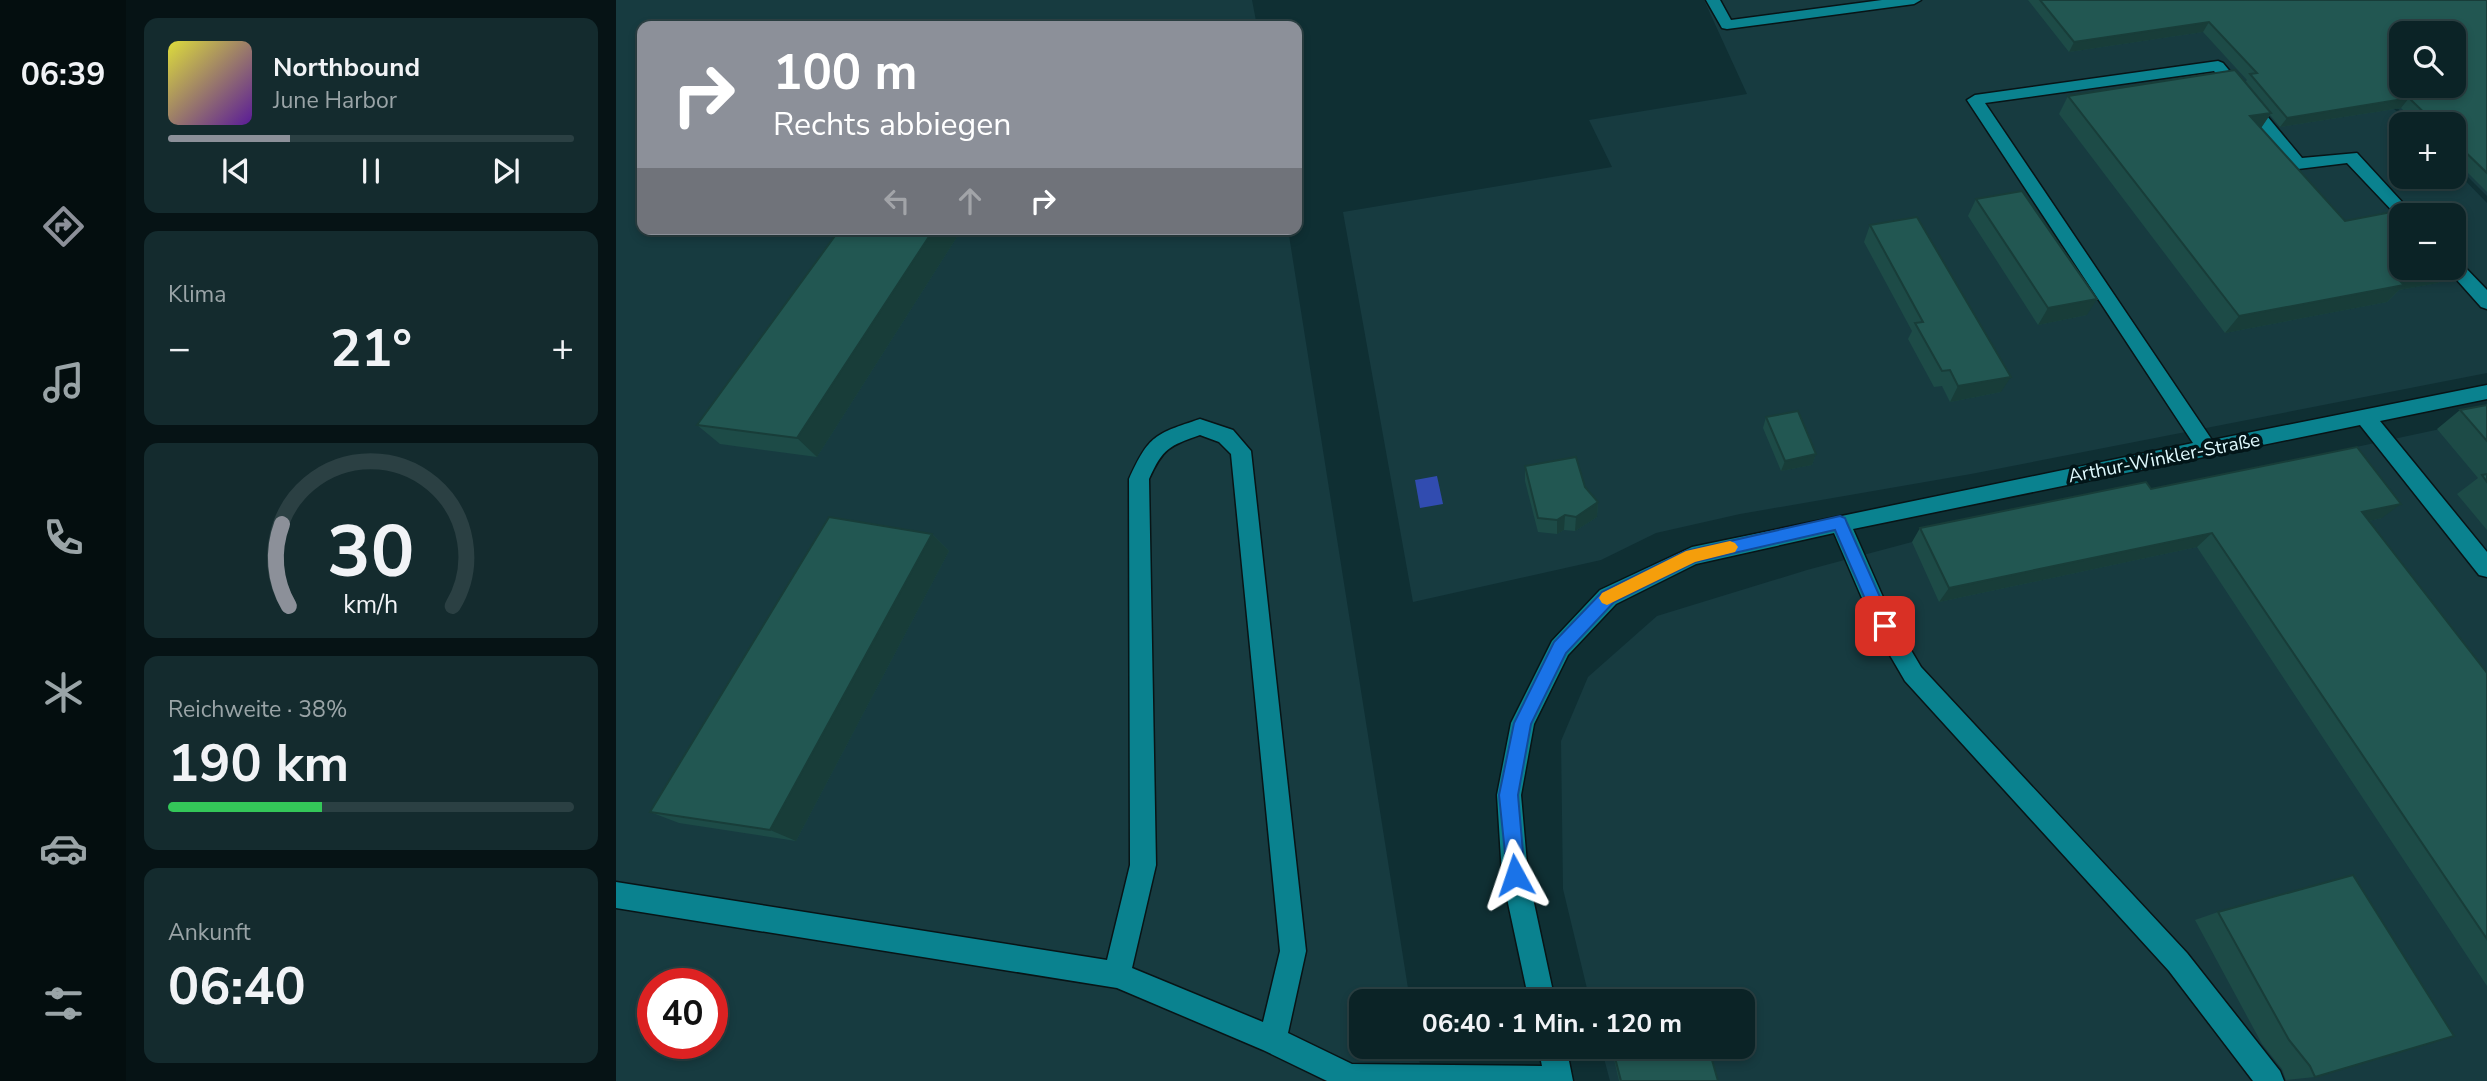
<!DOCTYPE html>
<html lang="de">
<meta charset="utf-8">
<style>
:root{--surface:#0b2326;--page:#142b2e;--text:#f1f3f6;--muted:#9aa4a7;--line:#2b4043;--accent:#8c9099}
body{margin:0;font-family:"Nunito Sans",sans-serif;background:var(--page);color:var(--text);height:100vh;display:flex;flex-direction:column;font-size:26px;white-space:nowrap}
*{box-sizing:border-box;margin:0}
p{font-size:23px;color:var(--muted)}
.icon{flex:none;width:38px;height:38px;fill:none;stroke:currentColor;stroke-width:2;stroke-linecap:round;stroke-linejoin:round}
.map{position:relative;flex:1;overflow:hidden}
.side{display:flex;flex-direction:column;gap:18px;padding:18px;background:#061315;width:490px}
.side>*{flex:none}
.top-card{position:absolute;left:21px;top:21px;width:665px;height:214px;border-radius:14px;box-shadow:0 4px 10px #0003,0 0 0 2px var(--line);background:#8c9099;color:#fff;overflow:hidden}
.tools{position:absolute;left:1773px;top:21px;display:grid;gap:14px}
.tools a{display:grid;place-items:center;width:77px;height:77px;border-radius:14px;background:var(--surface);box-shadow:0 4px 10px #0003,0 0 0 2px var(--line);font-size:35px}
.speed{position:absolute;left:21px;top:968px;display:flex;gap:14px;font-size:35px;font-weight:700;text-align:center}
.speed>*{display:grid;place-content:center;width:91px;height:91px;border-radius:50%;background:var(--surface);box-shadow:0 4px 10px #0003,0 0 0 2px var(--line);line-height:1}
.speed .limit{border:10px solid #d22;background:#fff;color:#111}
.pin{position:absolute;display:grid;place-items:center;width:60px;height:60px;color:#fff;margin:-30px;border-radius:14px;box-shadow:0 4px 10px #0006}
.me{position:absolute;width:77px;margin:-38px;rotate:355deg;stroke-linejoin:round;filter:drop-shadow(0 0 5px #0008)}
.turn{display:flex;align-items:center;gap:24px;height:147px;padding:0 21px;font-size:32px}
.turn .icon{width:91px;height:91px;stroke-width:2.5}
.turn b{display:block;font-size:49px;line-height:60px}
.lanes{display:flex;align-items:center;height:66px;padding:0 21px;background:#0003;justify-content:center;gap:35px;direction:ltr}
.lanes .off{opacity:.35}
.big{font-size:52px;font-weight:700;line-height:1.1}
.side .widget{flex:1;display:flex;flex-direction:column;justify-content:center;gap:10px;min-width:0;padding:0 24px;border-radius:14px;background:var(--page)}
.side .dial{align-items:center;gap:0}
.dial svg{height:182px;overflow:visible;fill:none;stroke:var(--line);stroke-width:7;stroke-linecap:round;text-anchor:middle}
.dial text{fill:var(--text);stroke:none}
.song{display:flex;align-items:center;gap:21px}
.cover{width:84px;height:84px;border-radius:10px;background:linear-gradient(135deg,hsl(60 70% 55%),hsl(270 70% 35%))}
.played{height:7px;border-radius:4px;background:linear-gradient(90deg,var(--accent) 30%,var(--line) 30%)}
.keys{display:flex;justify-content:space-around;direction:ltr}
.heat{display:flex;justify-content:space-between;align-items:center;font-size:38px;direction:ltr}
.charge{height:10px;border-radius:5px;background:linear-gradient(90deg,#34c759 38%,var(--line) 0)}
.trip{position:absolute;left:733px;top:989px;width:406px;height:70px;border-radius:14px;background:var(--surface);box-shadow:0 4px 10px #0003,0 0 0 2px var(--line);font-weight:700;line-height:70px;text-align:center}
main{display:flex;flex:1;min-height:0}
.menu{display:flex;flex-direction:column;width:126px;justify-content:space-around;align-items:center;background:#040e0f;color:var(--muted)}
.menu .icon{width:49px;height:49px}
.menu .selected{color:var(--accent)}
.menu b{font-size:32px;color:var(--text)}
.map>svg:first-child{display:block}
.built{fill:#173b40;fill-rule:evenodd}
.water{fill:#314cb0}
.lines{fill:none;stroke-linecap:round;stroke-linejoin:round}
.minor-casing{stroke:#081416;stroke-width:3}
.minor{fill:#0a828f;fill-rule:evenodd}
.wall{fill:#1d4b47}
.shaded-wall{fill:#183d39}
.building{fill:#225752;stroke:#183d39;stroke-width:2;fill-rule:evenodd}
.route{fill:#1a73e8;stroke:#114b97;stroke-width:2}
.slow{fill:#f59e0b}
.labels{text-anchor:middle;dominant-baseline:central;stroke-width:7;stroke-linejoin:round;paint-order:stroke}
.street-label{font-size:19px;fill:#dff9fd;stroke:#021518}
</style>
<main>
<nav class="menu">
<b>06:39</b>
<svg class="icon selected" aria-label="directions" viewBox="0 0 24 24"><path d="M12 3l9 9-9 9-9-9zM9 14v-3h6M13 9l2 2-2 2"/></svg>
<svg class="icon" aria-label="music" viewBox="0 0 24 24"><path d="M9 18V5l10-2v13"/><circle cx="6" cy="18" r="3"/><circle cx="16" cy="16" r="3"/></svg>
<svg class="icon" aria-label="phone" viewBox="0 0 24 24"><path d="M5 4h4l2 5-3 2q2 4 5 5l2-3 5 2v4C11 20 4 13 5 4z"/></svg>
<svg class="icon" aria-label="climate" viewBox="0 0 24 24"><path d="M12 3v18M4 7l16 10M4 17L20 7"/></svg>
<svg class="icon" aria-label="car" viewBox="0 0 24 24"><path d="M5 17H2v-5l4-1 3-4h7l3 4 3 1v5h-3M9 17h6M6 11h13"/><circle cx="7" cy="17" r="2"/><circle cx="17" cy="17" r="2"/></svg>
<svg class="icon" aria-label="filters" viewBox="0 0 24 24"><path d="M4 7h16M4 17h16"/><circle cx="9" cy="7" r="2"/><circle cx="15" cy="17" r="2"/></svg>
</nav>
<section class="side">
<div class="widget">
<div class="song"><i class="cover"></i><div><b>Northbound</b><p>June Harbor</p></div></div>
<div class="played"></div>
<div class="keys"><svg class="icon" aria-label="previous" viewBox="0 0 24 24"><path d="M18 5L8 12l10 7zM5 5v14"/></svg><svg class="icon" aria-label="pause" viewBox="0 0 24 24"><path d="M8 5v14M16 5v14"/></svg><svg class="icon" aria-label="next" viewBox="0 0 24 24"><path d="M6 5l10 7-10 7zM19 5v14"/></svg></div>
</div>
<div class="widget"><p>Klima</p>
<div class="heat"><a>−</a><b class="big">21°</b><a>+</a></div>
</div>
<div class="widget dial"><svg viewBox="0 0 100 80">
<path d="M14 69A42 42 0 1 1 86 69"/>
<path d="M14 69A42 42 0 0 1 11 33" stroke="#8c9099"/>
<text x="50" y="56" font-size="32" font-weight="700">30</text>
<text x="50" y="72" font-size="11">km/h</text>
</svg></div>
<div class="widget"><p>Reichweite · 38%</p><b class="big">190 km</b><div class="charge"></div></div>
<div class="widget"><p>Ankunft</p><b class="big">06:40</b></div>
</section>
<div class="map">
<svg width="1871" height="1081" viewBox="0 0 1871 1081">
<rect width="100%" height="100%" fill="#0f2f33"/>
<path class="built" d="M0,0H636L641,26H26V229H672L794,1001H746V1046L801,1047L807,1081H0ZM37,984H96V1043H37Z
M1088,0H1871V196L1838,163V124H1798L1673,3L1793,124H1785V177H1838V169L1871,203V373L1355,474L1124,514L1040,533L985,560L797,602L727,212L996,167L973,120L1131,94ZM1785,33H1838V86H1785ZM1785,215H1838V268H1785Z
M1871,419V1081H994L985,1047L1127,1046V1001H974L947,889L945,741L972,677L1041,616L1191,570L1296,542Z"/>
<path class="water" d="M821,476L827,504L804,508L799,480Z"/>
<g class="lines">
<defs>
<path id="minor" d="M1090,0H1104L1115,20L1266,0H1305L1298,4L1111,29L1106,28Z
M1602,61L1607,63L1686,158L1741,153L1798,215H1785L1784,219L1731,163L1682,169L1676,168L1598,71L1369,103L1596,440L1871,385V399L1764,421L1871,552V577L1863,575L1744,425L1237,529L1277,620L1305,667L1571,953L1664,1071L1668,1081H1637L1553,971L1289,681L1261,633L1218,533L1080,564L1000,604L952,655L918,724L905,795L912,875L939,1001H913L886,875L881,795L895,723L936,641L984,590L1076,547L1577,443L1351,100L1359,95Z
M1838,260L1844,262L1871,290V309L1865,307L1832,270L1830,268H1838Z
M584,419L617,430L635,451L690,951L672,1033L736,1064L926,1066L922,1046H950L957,1081H711L647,1050L501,988L0,908V882L491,960L514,865L513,479C533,435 539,434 584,419ZM584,435L603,442L615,454L664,951L647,1022L516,968L540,865L533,479C547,448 553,446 584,435Z"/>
</defs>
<use href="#minor" class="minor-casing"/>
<use href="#minor" class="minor"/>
</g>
<path class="wall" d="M1412,0H1871V192L1838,159V124H1801L1785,108L1664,127L1654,115L1645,128L1729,221L1785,268H1838L1822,283L1783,290L1771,302L1609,333L1443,114L1452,96L1629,82L1631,80L1587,32L1453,52Z
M1360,199L1471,315L1422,325L1352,216Z
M1254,225L1385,392L1334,402L1326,386L1318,387L1292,339L1296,331L1248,242Z
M224,229H346L201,457L104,444L81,425Z
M1871,405V530L1841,494L1862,478L1821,429L1844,410Z
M1150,417L1200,454L1196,465L1165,471L1147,428Z
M909,466L969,487L982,502L981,517L959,531L948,530L941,534L922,532L909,481Z
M1535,489L1766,518L1753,521L1871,673V986L1581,547L1323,602L1296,542L1304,528Z
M316,534L333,551L180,841L63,823L34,812Z
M1737,875L1699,1077L1670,1080L1666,1069L1646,1044L1579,920L1602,912Z
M995,1046H1092L1102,1081H1003Z"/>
<path class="shaded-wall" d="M1593,22L1587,32L1453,52L1458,42Z
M1793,98L1785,108L1664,127L1671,118Z
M1655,113L1643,131L1634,116Z
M318,229H346L201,457L181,438Z
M1829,268H1838L1822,283L1783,290L1771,302L1609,333L1623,316L1780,277Z
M1481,299L1471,315L1422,325L1432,308Z
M1395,377L1385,392L1334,402L1342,386Z
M1200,454L1196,465L1165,471L1169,461Z
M982,502L981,517L959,531L960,517Z
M1785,504L1766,518L1727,527L1746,512Z
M949,515L948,530L941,534V520Z
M1596,533L1581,547L1323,602L1333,588Z
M316,534L333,551L180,841L154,830Z"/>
<path class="building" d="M1424,0H1871V173L1838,141V124H1820L1793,98L1671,118L1634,74L1641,73L1593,22L1458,42ZM1785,33H1838V86H1785Z
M1619,70L1655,113L1634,116L1729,221L1786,210L1791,215H1785V268H1829L1780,277L1788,285L1623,316L1452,96Z
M1406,191L1481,299L1432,308L1360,199Z
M1301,217L1395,377L1342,386L1334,370L1326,371L1299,323L1307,322L1254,225Z
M224,229H318L181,438L81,425Z
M1871,405V441L1844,410Z
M1182,411L1200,454L1169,461L1150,417Z
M1741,447L1785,504L1746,512L1871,673V939L1596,533L1333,588L1304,528L1530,482L1535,489Z
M960,457L969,487L982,502L960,517L949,515L941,520L922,518L909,466Z
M1871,474V482L1866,475Z
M213,517L316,534L154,830L34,812Z
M1737,875L1838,1036L1699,1077L1694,1066L1673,1040L1602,912Z
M1078,997L1080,1001H1063Z
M996,1046H1092L1102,1081H1005Z"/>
<path class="route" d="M1224,516L1229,518L1231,523L1277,626L1275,631L1269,634L1263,631L1219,530L1079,562L998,602L950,653L915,724L902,795L909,875L906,882L899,885L892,882L883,795L898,723L938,642L986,592L1070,551Z"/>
<path class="slow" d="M1114,541L1119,543L1122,547L1119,552L1079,562L991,605L986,603L983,598L986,593L1070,551Z"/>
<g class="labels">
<g class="street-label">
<text transform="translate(1548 458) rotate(-11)">Arthur-Winkler-Straße</text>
</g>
</g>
</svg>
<div class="tools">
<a><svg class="icon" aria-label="search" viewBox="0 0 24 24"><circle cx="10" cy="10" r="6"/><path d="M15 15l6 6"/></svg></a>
<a>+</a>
<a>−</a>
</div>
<div class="speed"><div class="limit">40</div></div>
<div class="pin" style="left:1269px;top:626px;background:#d93025"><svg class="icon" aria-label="arrive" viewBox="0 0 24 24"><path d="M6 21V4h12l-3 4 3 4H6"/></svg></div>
<svg class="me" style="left:899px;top:875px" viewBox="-20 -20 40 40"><path d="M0-17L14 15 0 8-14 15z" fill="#1a73e8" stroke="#fff" stroke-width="4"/></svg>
<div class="trip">06:40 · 1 Min. · 120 m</div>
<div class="top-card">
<div class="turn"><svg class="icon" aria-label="right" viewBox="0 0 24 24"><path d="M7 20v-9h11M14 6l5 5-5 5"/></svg><div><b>100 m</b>Rechts abbiegen</div></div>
<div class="lanes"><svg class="icon off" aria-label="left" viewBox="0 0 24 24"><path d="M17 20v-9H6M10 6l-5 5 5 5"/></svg><svg class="icon off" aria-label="ahead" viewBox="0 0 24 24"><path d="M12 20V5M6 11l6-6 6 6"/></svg><svg class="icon" aria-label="right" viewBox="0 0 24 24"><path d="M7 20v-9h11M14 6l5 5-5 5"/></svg></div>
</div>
</div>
</main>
